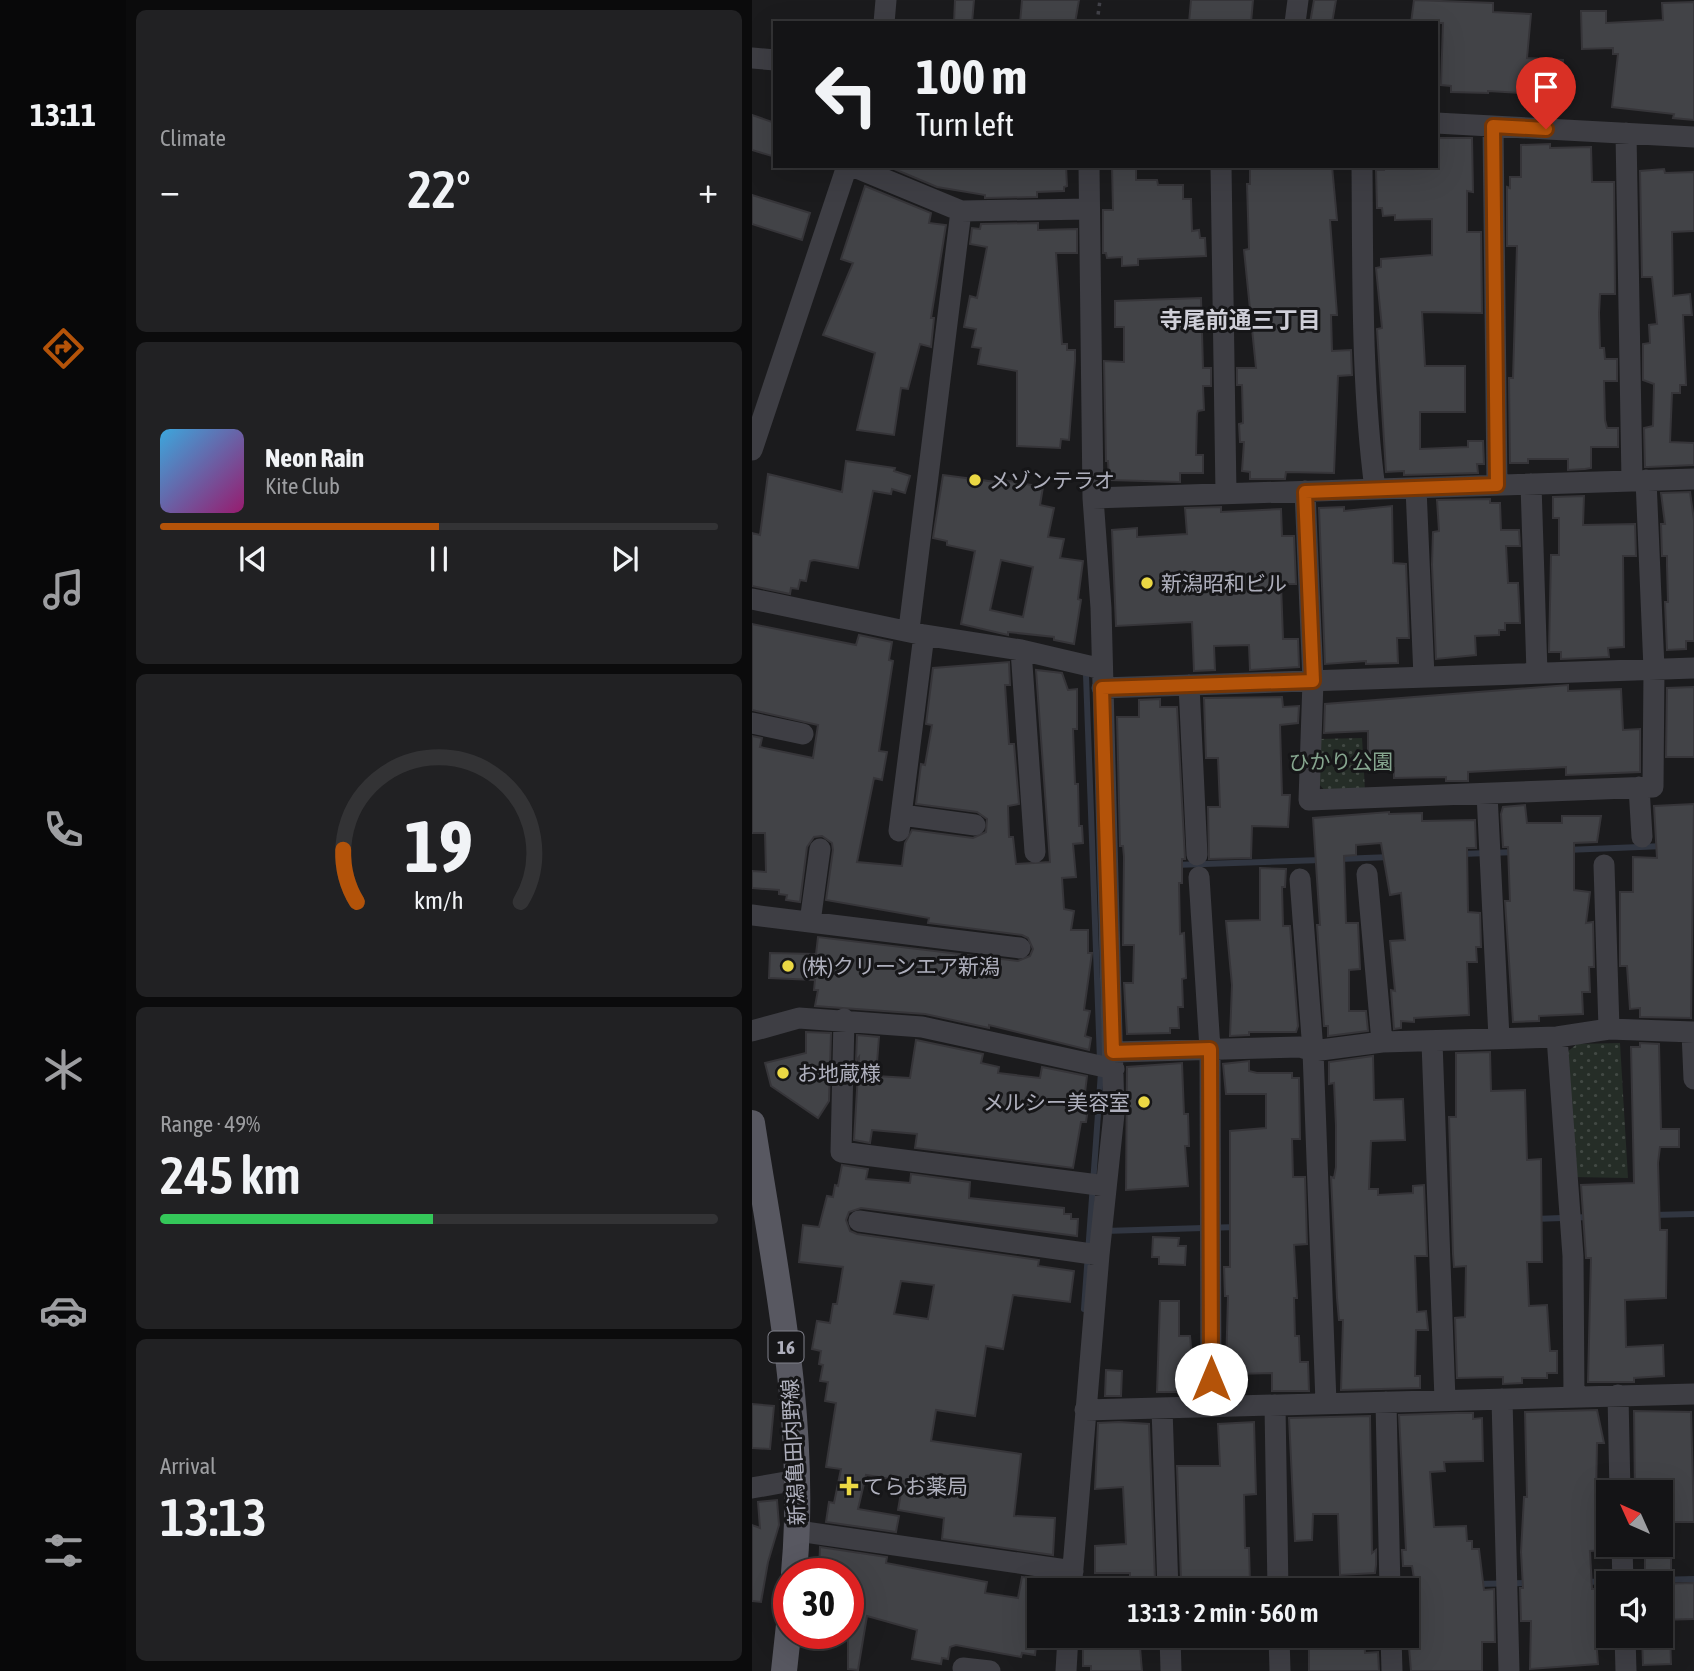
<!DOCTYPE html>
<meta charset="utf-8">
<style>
:root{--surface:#141416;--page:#212123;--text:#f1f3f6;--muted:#9d9ea1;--line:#333335;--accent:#b45309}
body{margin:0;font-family:"Asap Condensed","Noto Sans JP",sans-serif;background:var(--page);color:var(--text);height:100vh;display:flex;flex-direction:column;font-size:26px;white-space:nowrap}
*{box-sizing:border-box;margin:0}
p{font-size:23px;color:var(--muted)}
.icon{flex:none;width:38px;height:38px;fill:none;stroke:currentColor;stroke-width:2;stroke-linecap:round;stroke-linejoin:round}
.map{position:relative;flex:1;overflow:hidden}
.drawer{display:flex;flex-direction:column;gap:10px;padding:10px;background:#0b0b0c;width:626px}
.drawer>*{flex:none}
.guide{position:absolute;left:21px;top:21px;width:665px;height:147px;border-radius:0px;box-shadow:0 7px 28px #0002,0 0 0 2px var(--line);background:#141416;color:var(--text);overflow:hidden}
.needle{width:46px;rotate:315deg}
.tools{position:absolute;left:844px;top:1480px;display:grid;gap:14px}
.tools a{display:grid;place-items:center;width:77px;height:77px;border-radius:0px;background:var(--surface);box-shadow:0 7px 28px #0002,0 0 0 2px var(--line);font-size:35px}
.speed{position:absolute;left:21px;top:1558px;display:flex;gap:14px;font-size:35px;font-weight:700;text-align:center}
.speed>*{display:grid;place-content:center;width:91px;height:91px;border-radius:50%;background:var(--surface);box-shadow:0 7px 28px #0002,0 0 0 2px var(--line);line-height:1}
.speed .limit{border:10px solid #d22;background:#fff;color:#111}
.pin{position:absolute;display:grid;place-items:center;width:60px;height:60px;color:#fff;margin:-72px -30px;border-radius:50% 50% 50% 0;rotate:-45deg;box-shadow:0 0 7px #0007}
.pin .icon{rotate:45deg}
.me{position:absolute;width:77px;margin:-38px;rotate:0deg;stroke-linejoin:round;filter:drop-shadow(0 0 5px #0008)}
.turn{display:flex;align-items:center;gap:24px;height:147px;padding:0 28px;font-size:32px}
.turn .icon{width:91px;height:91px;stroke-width:2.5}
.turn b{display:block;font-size:49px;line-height:60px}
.big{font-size:52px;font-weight:600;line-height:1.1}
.drawer .tile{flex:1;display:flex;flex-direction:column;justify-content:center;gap:10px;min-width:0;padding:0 24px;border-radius:10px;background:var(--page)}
.drawer .dial{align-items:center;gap:0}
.dial svg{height:182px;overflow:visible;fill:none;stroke:var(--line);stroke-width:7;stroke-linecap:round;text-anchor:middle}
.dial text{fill:var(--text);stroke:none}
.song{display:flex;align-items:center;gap:21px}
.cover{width:84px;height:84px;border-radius:10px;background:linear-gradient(135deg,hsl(200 70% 55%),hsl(320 70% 35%))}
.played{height:7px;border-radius:4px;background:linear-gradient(90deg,var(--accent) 50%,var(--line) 50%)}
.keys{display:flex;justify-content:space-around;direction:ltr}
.heat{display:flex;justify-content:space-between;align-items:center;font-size:38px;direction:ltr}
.charge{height:10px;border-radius:5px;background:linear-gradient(90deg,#34c759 49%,var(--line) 0)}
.trip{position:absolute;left:275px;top:1578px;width:392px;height:70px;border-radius:0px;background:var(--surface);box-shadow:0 7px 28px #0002,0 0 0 2px var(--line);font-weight:600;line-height:70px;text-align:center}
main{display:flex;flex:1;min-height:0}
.menu{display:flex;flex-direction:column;width:126px;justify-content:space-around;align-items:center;background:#080809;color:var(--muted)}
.menu .icon{width:49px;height:49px}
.menu .current{color:var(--accent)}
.menu b{font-size:32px;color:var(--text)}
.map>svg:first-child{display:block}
.park{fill:url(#park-dots)}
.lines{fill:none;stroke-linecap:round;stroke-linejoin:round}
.stream{stroke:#313641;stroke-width:6}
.building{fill:#424347;stroke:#363539;stroke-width:2;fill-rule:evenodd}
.path{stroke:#424249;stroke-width:3.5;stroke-dasharray:3.5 5;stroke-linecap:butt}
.minor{stroke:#3e3e44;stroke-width:21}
.major{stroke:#585861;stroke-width:26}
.route-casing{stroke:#753606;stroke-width:18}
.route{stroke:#b45309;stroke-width:12}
.poi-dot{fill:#ebd844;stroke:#161618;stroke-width:2.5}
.labels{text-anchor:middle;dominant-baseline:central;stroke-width:6;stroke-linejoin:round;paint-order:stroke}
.shield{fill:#161618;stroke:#80818b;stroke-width:2}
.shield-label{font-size:19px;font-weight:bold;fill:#aeafbc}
.poi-label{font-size:21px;fill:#aeafbc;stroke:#161618;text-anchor:start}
.park-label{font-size:21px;fill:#86a68f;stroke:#161618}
.street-label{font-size:21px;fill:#aeafbc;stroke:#161618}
.neighbourhood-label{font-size:23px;font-weight:bold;fill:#cfcfd8;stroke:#161618}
</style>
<main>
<nav class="menu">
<b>13:11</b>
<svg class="icon current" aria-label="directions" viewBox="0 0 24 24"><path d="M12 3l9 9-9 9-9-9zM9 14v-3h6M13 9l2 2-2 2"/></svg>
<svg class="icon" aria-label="music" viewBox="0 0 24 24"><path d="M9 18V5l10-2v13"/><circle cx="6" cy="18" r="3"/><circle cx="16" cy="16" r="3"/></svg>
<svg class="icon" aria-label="phone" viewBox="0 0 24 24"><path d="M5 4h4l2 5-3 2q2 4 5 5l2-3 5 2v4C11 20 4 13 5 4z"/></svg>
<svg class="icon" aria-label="climate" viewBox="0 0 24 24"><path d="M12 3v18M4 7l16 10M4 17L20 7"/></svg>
<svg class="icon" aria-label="car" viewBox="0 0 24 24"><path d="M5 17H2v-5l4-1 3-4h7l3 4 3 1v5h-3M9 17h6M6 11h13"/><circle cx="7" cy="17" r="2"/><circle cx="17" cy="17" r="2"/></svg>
<svg class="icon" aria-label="filters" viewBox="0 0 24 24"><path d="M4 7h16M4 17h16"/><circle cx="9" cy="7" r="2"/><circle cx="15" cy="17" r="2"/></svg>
</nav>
<section class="drawer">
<div class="tile"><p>Climate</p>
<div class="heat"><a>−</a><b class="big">22°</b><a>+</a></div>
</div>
<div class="tile">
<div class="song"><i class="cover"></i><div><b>Neon Rain</b><p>Kite Club</p></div></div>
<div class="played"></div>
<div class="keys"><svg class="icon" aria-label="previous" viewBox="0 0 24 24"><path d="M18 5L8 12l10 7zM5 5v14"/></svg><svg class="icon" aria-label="pause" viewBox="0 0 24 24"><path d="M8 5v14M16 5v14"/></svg><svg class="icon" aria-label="next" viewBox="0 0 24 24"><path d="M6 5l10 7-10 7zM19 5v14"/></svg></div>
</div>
<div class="tile dial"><svg viewBox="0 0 100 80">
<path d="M14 69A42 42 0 1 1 86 69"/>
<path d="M14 69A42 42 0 0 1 8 46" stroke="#b45309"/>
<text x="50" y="56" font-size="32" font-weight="700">19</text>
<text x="50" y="72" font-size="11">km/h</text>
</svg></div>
<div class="tile"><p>Range · 49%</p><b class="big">245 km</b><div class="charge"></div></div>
<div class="tile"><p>Arrival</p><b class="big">13:13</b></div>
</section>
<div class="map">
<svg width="942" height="1671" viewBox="0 0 942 1671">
<defs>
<pattern id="park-dots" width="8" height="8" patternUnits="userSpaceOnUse" patternTransform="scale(1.75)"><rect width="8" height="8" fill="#252d27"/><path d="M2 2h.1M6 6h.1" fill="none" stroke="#424944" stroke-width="1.8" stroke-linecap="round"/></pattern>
</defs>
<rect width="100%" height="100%" fill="#1b1b1d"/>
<path class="park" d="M610,738L613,790L574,792L566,783L567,739Z
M868,1043L876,1178L822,1177L815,1052L825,1044Z"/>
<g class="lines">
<path class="stream" d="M334,675L348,1061
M814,850L912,846
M709,854L765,852
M587,859L639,857
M422,865L569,860
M901,1215L942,1214
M782,1219L838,1217
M352,1231L485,1227
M332,1309L349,1072
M831,1582L942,1579
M723,1584L779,1583
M440,1591L670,1585"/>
</g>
<path class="building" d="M203,0H222L220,23H202Z
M270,0H327L323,23H268Z
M439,0H501L499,23H437Z
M562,0H584L580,23H558Z
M662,0L741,3V12L779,14L775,58L811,60L809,91L770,89L769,93L736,91V93L699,92V86L689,85L691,23H659Z
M942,2V120L921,118L922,114L860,107L866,54H861V48L830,49L829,11H854V23L911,20L910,3Z
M0,115L23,123V157L0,150Z
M684,138H720L721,192L715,191V232H729L730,313L670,312L673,366H713V412H668V449L716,447V441H731L732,464H725L726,473L652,475V471L634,472L625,329L630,328L624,268L629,267V259L680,255V219L643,220V215L631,216L630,208H625L624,170H632V166H684Z
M798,144V148L839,147L840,182H862L863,294H848L847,313L848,348H852L853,359H865V381H852L853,420L855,428H866V447H839V468L833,469L816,470V459H776V463H758L757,378H761L765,246H755V187L758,188V177H769V145Z
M135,166H314L315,186L312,187V191L285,192V197L233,198V195L185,187Z
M360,166H384V180H405L406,185H431V199H439L440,231L447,230L448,238H453L454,256L386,259V265L370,266V257L355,258L354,253H351V210H361Z
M498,166H580L585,220H578L585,315H579L580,351L599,350L600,375L586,376L582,473L534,472L533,479H498V472L490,471L492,442H488L487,424L491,423L490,385H485V368H504L492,250L497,249L495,184H498Z
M912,169L913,173L942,172V231L920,232L921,296L938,294L940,315H931L934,385H928V393H920L918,442L942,443V465L896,467H893L892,428L901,426L902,384L891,380V344L898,343L897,325L905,324L900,277H890L888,171Z
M113,186L179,213L177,223L194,225L179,318H182L179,347L168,344L156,389L149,388L142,435L105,430L123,353L71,335L101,263L89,259Z
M0,195L58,213L50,240L0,224Z
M286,223V230L325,229V253H304L310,344H315V350H323V361L317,440L309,439L308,448L265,446V371L226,364L229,348L220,347L224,329L212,327L218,296L225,298L235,247L218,244L220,228L228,229L229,224Z
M449,298L451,368H459V386H451L452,410L446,411L445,414L444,455H451V473H428V482L357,480L356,461H354L352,361L372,362V327H363V301Z
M94,461L143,468L142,471L158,476L153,493L140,489L139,494L121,491L106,568L62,560L58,561L54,581L48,580L46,589L39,588L38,594L0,586V533L8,535L16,474L90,492Z
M191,475L252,483V480L291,487L288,505L302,508L296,537L312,539L308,558L331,561L326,599L329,600L322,644L302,640V637L256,632V635L209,624L223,551L195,545V541L181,538ZM249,560L281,567L271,617L238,610Z
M938,492L942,520V641H934V649L915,650L913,602H916L915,566V556H910L909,524H913L909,493Z
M832,496L831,525L883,524L884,556H871L872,647L856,648L857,657L809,659V652H797L799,555H807V518H801V497Z
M738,499V503H748L749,530H767L768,546H754L756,583H766L768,623H753V630H747V635L723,636L724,655L684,659L680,565L681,532L687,531L685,500Z
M640,506L641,563L654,564L657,638H645L646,663L614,664V661L573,664L567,508L592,507V511Z
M469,507V512L529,509L530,536H542L544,584H529L531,639H546L547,667L498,670L497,645L462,646L463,670L442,671L440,622L364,626L360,530L385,528V537L435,534L433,508Z
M0,624L104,645L107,635L140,642L137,660L141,661L127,751L135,752L130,780L122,778L105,862L150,866L153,843L160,830L221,838L234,832L235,819L225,812L164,804L169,764L173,765L180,725L174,724L181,668L257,662L258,685H253L257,744H262L267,804L256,806L257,837H261L264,864L298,862L284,670L310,673L316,690L325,689V729H321L323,784H326L327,826H330L331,843L321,844L324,877L310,878L312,909L322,911L319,930H336V953H340L332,1010L338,1011L333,1036L339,1038L337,1050L237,1025V1028L173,1014L63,1006L66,990H62L63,980L17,978L18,953L64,954L66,937L266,961L278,956L281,949L276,938L270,935L176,923L177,918L74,900L81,850L80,843L70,836L62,837L55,847L48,902L34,900L35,895L27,894V890L0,888V871L14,872L13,833H0V736L10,738L8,747L61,758L66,725L0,710Z
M816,685V691L869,689L871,730L888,729V772L814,775V767L716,772V781H694V777L642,778V768H616V731L572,733L573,704Z
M942,687V757H914L915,688Z
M530,697L531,707L547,706L546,723L528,725L530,795H538L536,827L500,826L499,858L457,859L456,807H468L466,758H454L452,698Z
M408,699V707H425L433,859H430V883H427L428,934L432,933L434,978L430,979L431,1007H426L427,1028H418V1033L375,1034L372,983H381L382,945H371L372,857L371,846H368L365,717H387V700Z
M942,804L939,1018L888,1017V1008L878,1009L875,966H868V892H881V857L905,858L902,806Z
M773,805L775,823H810V816H849L845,842L822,843V890L838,892L834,923L841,922L842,967H837L838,992H830L831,1014L787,1016V1021L761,1022L753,901H758L756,847H751L749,814L751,807Z
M637,812V814L670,813V821L723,820L724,848H715L716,912L728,913L729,947H724L725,962H715L717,1015L662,1018V1022L649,1021V1028L642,1029L639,990L643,991L638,941L653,940L649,893L638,895L629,843L604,845V855L592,856L594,923H606L608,969L597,970V1011H614L616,1031L576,1036V1026H572L565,925H568L561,818Z
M508,868L534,869L533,887H530L531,926H538L546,1026L544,1032H497V1035L478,1036L480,985L474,921L508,920Z
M54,1032L79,1033L77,1101L66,1118L19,1086L13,1063L54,1053Z
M105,1035L127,1037L124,1076L158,1078L164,1040L231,1054L229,1063L247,1067L246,1073L288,1078L290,1067L335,1076L332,1101L337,1102L334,1122H329L321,1168L163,1148L165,1134L120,1130L118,1143L102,1140L107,1057L104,1061Z
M888,1043L907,1044L909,1129H927V1147H908L906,1163L908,1230H915L914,1298L873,1300L874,1347L911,1345L912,1376L882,1378V1382H836L839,1258H834L829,1185L882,1183L879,1047H888Z
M738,1052L739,1091L773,1090L775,1160L789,1159L790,1262H775L777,1306L795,1305L798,1351H805V1373H795V1378H770V1383L751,1384V1377L705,1378L703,1318L713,1317L714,1266L702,1267L701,1254L697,1117H704V1053Z
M621,1056L622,1100L651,1099L653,1140L619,1141L617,1189H626V1195L661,1193V1186L672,1185L675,1256H663L665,1312L674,1311L676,1330H664L663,1376H668V1388L589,1390L591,1320H587L585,1298L579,1177L582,1178L584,1167V1126L582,1083L577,1084V1062Z
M497,1061V1071L505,1073H540V1078H547L548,1139H540L541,1177H553L555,1244L542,1245L545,1298H542L543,1336H547L548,1362H556L557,1391H520V1373L484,1374L483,1368H474L476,1296H473L472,1267H478V1131L514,1128V1094H474L471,1064Z
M430,1063L432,1114H436L437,1146H433L436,1186L374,1190L375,1067Z
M90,1165L116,1169L114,1179L158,1183L159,1174L218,1182L217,1198L312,1208V1214H319V1219H326L325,1236L109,1208L97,1212L94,1220L98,1231L105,1234L287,1260L286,1266L322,1271L318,1302L261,1295L251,1349L234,1346L223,1416L184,1410L179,1441L269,1454L262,1516L303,1518L301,1555L190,1539L192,1518L146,1510L151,1481L114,1475L106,1509L147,1516L144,1532L74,1522L77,1502L82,1503L89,1469L74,1467L84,1403L73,1401L76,1382L68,1381L71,1365L67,1364L69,1351L60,1349L65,1321L78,1323L81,1304H85L91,1267L47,1262L51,1225L67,1227L75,1196L81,1197L83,1185L86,1186ZM149,1281L182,1285L176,1319L142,1314Z
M401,1237L427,1238L426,1246H434L433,1265L407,1264V1257H400Z
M408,1301H427V1336H438L443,1392H405Z
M354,1370L370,1371L369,1396H353Z
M0,1404L22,1406L18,1449L0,1448Z
M845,1410L852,1443H845L844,1495L856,1497V1546L854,1550L838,1551L840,1589H846L848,1614H845L843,1625L846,1664L778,1669L779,1621H769L768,1588H771L769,1552L772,1497H775L773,1412Z
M882,1411L939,1412L942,1522H908V1493H883Z
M704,1413H721V1419L730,1418L731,1461L692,1462L693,1471L678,1472L682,1527L714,1526L715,1541H720V1549H727L732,1590L742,1589L743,1642H730V1671H659L654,1612L663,1611L662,1578L660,1566H651L650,1550H654L647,1415Z
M618,1416L620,1553L624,1550V1565L623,1573L588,1575L586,1514H561L560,1540L543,1541L537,1418Z
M367,1422L397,1424L403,1581H399V1585H378V1573H343V1546L374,1544L371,1487L343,1489L346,1423Z
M502,1422L504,1494L492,1495L493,1548H497L498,1583L450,1585V1579L429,1580L425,1466H468L466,1424Z
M25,1500L27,1525L16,1562L9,1602L0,1601V1525L8,1528L6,1502Z
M893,1545H919V1571H893Z
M68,1547L135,1557L134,1563L235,1582L233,1593L266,1598L270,1577L290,1580L287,1591V1646H284L283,1655L270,1653L269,1657L204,1645L198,1647L196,1659L190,1658L189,1664L160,1659L165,1630L115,1616L106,1670L96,1669V1573H67Z
M942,1583V1619L908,1620V1584Z
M335,1636H387L390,1671H339V1666H331V1645H336Z
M590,1636H612L613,1653L626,1652L627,1671H557V1648L590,1647Z
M890,1636H918L919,1664L891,1665Z"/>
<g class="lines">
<path class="path" d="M345,23L348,0"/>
<path class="minor" d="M132,23L134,0
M543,23L546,0
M0,58L23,60
M684,123L942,137
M741,126L745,485
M874,133L880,481
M100,166L209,211L337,209
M469,166L474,494
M610,166C611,274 609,382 623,489
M0,450L95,166
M779,484L785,673
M664,488L672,677
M553,491L561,681L557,800L901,787L902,669L894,480
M341,498L942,479
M0,599L172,635L269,650L350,669
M157,629L209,211
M269,650L283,852
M437,685L445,855
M350,688L942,668
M0,723L51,734
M887,787L890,837
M735,794L747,1038
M150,815L223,825
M147,831L172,635
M852,865L857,1029
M615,874L630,1042
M447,877L458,1049L459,1406
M548,879L561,1051L574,1403
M0,915L268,948
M58,922L68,849
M92,1019L89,1152L354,1186
M0,1031L47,1018L170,1027L362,1069
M940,1032L942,1079
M805,1037L821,1256L822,1397
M680,1042L693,1400
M361,1052L548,1047L561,1051L630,1042L805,1037L857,1029L942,1032
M107,1221L347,1255
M866,1395L868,1493
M750,1399L757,1671
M634,1402L638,1591
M523,1405L526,1591
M410,1408L416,1591
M333,1410L942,1394
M0,1488L45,1480
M46,1531L321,1571
M870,1545L871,1584
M319,1591L347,1255L362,1114L349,608L341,498L337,166
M418,1636L419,1671
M527,1636L528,1671
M639,1636L640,1671
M873,1636L874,1671
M211,1668L238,1671
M314,1671L316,1636"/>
<path class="major" d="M0,1123C23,1272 56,1422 42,1573
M32,1671L37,1625"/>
</g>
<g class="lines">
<defs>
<path id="route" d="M459,1379L458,1049L361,1052L350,688L561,681L553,492L745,485L741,126L794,129"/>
</defs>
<use href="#route" class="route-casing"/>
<use href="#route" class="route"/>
</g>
<g class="poi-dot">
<circle cx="223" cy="480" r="7"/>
<circle cx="395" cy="583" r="7"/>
<circle cx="36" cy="966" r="7"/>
<circle cx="31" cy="1073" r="7"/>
<circle cx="392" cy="1102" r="7"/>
<path d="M93.5 1475.5h7v7h7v7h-7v7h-7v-7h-7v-7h7z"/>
</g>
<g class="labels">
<rect class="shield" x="16.5" y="1331.5" width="35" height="31" rx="5"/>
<g class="shield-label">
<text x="34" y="1347">16</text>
</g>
<g class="poi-label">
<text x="237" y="480">メゾンテラオ</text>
<text x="409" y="583">新潟昭和ビル</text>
<text x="50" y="966">(株)クリーンエア新潟</text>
<text x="45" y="1073">お地蔵様</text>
<text x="378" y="1102" text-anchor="end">メルシー美容室</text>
<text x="111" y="1486">てらお薬局</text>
</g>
<g class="park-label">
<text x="589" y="761">ひかり公園</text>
</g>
<g class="street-label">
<text transform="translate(41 1452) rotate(-93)">新潟亀田内野線</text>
</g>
<g class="neighbourhood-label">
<text x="488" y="320">寺尾前通三丁目</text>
</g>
</g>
</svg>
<div class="tools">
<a><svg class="needle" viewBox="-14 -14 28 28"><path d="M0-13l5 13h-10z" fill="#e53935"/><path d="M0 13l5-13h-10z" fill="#9d9ea1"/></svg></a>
<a><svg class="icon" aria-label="sound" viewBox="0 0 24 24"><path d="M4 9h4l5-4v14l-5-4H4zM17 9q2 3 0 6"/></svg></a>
</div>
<div class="speed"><div class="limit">30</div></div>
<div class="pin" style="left:794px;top:129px;background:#d93025"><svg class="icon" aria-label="arrive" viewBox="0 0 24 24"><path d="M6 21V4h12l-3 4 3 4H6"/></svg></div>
<svg class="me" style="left:459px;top:1379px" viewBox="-20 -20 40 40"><circle r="19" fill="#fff"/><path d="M0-13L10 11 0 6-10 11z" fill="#b45309"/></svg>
<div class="trip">13:13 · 2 min · 560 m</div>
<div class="guide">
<div class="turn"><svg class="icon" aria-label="left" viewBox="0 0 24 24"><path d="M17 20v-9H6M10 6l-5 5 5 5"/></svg><div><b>100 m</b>Turn left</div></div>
</div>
</div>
</main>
